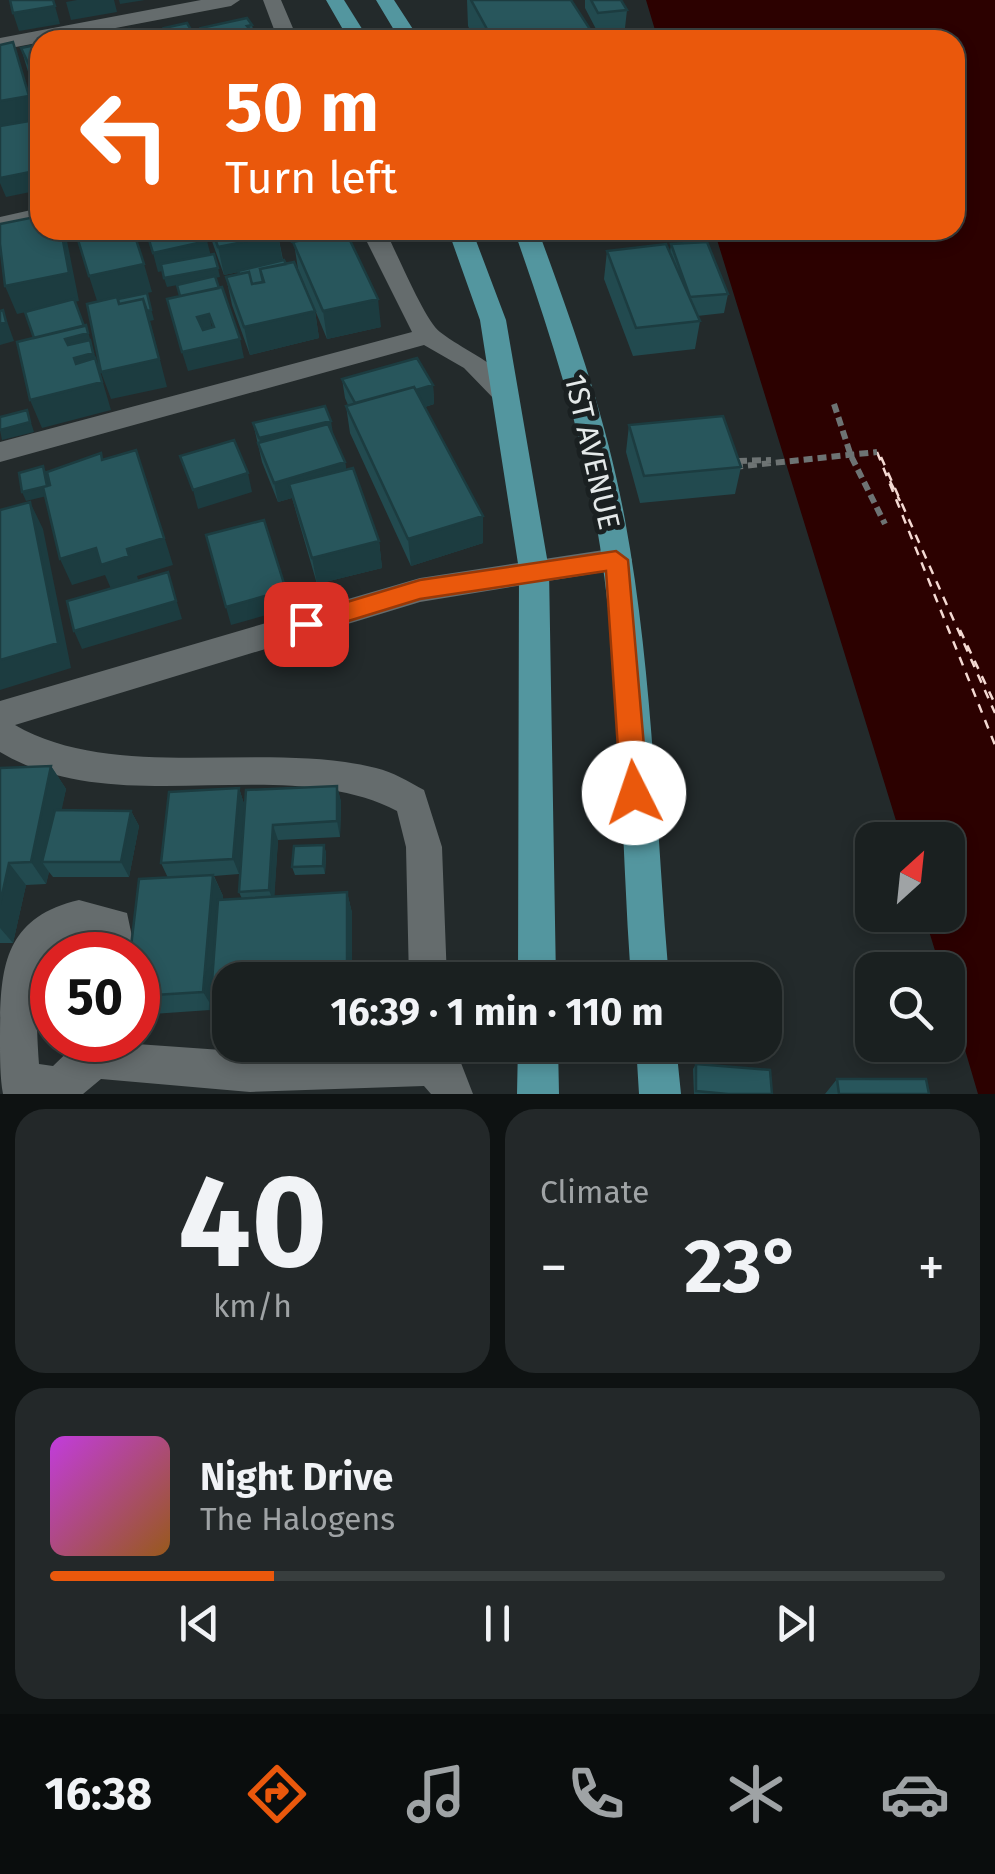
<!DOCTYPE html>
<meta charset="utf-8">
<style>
:root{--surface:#1a2020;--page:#232829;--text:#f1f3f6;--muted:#9fa3a5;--line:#383e3e;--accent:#ea580c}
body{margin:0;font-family:"Fira Sans",sans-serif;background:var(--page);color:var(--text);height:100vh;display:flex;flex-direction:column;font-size:38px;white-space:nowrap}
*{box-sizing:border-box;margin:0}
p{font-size:32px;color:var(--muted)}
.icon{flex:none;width:55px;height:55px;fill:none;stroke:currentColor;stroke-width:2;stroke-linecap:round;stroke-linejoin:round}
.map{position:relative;height:1094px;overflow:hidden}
.panel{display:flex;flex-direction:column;gap:15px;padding:15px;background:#0e1212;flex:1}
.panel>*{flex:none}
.guide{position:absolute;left:30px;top:30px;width:935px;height:210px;border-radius:30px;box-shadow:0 5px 15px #0003,0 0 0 2px var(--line);background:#ea580c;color:#fff;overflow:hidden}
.needle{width:65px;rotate:27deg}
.buttons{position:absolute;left:855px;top:822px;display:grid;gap:20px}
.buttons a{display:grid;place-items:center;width:110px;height:110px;border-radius:20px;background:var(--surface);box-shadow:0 5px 15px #0003,0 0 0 2px var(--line);font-size:50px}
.speed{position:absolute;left:30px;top:932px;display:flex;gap:20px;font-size:50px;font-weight:700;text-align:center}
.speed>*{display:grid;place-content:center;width:130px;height:130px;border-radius:50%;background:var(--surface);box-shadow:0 5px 15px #0003,0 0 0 2px var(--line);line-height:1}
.speed .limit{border:15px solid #d22;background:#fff;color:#111}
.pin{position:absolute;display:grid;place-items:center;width:85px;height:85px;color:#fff;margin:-42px;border-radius:20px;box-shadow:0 5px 15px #0006}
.me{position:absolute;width:110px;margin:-55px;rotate:356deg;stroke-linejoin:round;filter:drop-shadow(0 0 8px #0008)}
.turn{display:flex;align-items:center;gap:35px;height:210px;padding:0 30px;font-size:45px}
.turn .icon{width:130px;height:130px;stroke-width:2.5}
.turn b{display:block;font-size:70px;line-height:85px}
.big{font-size:75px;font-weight:700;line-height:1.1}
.panel .widget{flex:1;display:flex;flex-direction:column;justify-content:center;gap:15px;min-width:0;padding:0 35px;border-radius:30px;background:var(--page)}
.panel .dial{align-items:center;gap:0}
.dial b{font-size:130px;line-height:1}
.song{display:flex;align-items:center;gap:30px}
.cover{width:120px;height:120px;border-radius:15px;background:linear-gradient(135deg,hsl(290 70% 55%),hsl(30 70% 35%))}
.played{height:10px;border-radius:5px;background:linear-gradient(90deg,var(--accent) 25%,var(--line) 25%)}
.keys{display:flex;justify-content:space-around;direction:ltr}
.heat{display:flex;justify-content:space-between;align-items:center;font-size:55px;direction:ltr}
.panel .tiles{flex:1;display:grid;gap:15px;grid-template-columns:1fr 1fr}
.widget:last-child{grid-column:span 2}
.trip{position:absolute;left:212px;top:962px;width:570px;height:100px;border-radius:30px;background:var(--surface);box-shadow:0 5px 15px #0003,0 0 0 2px var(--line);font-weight:700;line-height:100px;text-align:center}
.dock{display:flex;height:160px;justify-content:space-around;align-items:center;background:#0a0d0d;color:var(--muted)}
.dock .icon{width:70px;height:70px}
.dock .on{color:var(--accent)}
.dock b{font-size:45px;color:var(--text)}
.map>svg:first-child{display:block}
.water{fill:#2c0100}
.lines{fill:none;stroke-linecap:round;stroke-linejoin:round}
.ferry{stroke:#f4d9d2;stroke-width:2.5;stroke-dasharray:9 8;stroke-linecap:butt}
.path{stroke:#6d7373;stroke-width:6;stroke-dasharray:9 5;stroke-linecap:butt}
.minor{fill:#656c6d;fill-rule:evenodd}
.major{fill:#53969f;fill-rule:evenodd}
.wall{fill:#224a4f}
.shaded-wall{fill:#1c3c40}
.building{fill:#28565c;stroke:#1c3c40;stroke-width:2.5;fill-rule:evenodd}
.route{fill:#ea580c;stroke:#983908;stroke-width:2.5}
.labels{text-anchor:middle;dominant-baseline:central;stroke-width:10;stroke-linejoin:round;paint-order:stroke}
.street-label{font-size:30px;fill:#e4e9e9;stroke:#1a2021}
</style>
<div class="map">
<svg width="995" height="1094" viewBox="0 0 995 1094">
<rect width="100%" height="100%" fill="#232a2b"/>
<path class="water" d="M646,0H995V1094H978L948,992V970H941L924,915H948V840H902L714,230H955V40H658Z"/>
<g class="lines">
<path class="ferry" d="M877,452L995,745
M881,457L995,713
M890,481L900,501
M960,630L995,704"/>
<path class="path" d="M834,404L851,456L885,524
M738,461L771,460
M734,467L877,452"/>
<path class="minor" d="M201,0H240L231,6L0,50V38Z
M263,0H281L298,40H278Z
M40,208V222L0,231V217Z
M361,230H385C396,251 425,321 440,332C467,353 499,362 518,394L514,401H496L464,368L424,345L0,462V442L412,332Z
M617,548L628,552L632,560L628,568L420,602L15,725C115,783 263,740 376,768C393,772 409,782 424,790L442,847L447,980H409L406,847L397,811C283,752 117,822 0,752V701L420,578Z
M79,900L127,913L136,955H98L96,941C28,927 36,1019 39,1064L53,1066L80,1040L250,1052L430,1045L461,1063L473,1094H431L424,1086L250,1092L101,1079L83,1094H3C0,1078 0,1057 0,1040C0,970 2,918 79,900Z"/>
<path class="major" d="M326,0H344L369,40H349Z
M376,0H394L420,40H400Z
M448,230H472L506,320L549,570L556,980H518L519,570L480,320Z
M514,230H538C573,325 607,420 625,520C653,671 656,827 669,980H631C620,826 622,668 595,516C578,418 547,324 514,230Z
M518,1045H558L559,1094H517Z
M636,1045H676L681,1094H639Z"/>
</g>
<path class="wall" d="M467,0H571L597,40H475L468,26Z
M585,0H621L627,10L625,28L597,31L585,8Z
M252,25L254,34L259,40H204L201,28Z
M40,44V97L29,75L21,48Z
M208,230H277L283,260L315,311L319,338L250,355L232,305L226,277L238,274V272L224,275Z
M286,230H336L381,327L327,339L298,269L294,243H291Z
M671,244L728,294L724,313L697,316L700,321L695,349L633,356L604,279L607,251L670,252Z
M342,379L433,385L434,404L425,407L483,543L411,566L350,433L346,406L348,405L345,398Z
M253,423L333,436L345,462L346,470L379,541L382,568L317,584L292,498L278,502L262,462Z
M629,425L741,467L735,494L640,503L626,452Z
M51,766L66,789L61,810L131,811L139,826L129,877H53L49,872L46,884L26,885L13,943H0V768Z
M337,786L341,802L340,837L278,840L274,897L347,892L352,913L230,980V1026L220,1027L210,1010L138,1015V955L168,878L161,863L239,788L244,804L239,874L214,876L223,896V900L242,899L239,892L246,790Z
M324,845L326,853L325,874L295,875L292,867Z
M696,1064L772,1094H694L693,1069Z
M837,1079L929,1094H825Z"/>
<path class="shaded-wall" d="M77,0H114L117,12L71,20L66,2Z
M119,0H145L120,4Z
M55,6L60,24L19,31L13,13Z
M223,31L225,40H207L206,35Z
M13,42L38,123L0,130V101Z
M40,170V190L6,197L0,183V178Z
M61,230H64L67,241L79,301L17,314L5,286Z
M289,230H336V234L291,243Z
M598,230H622L597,236Z
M278,235L283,263L224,275L218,247Z
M207,241L212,260L158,272L153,253Z
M144,264L152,292L118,299L147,293L154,320L150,321L167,387L111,399L101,372L98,304L89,276Z
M218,268L220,277L167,287L164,278Z
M378,299L381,327L327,339L323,311Z
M3,310L14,341L0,345V324Z
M315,311L319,338L250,355L244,327Z
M209,314L213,333L202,336L197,317Z
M86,325L111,410L42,428L30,400L35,342Z
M240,339L244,358L188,371L182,352Z
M433,385L434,404L360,427L357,408Z
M27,410L34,432L2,440L0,430Z
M331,421L334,440L263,457L259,438Z
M345,462L348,481L289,484L292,498L278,502L274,483Z
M43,466L48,476L51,495L26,501L22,492Z
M248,473L252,492L198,509L193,490Z
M146,478L173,565L137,576L139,583L112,591L105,575L72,585L60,559L96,548L127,549Z
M30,502L43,529L71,668L0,690V660Z
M483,516V543L411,566L408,539Z
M379,541L382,568L317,584L312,558Z
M168,572L182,619L82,649L74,631Z
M286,590L291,608L231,625L226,607Z
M51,766L66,789L51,862H42L49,872L46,884L31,862Z
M337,786L341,802L340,837L337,821Z
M239,788L244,804L239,874L233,859Z
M131,811L139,826L129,877L121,862Z
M273,825L278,840L274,904L269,890Z
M324,845L326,853L325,874L323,866Z
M9,863L26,885L13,943L0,928V904Z
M213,875L223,896L214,1010L203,992Z
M347,892L352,913V980H347Z"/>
<path class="building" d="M10,0H53L55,6L13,13Z
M471,0H571L597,40H493Z
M591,0H621L627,10L598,13Z
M247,18L252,25L247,26L259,40H229L223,31L206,35L201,28Z
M187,23L197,40H147L143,32L168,34L164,28Z
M129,29L135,40L84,39Z
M75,36L78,40H56Z
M13,42L29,96L0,101V45Z
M40,44V88L21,48Z
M35,120L40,136V170L0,178V126Z
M40,216V230H61L69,273L5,286L0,244V224Z
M75,230H133L144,264L89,276Z
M146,230H204L207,241L153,253Z
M212,230H277L278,235L218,247Z
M345,230L378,299L323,311L293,242Z
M707,242L728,294L690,297L671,244Z
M666,244L700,321L636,328L607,251Z
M214,254L218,268L164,278L161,264Z
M284,260L286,264L260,269L263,282L252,284L249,272L239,274L238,271Z
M294,262L315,311L244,327L226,277L249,272L252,284L264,282L260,269Z
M215,276L219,288L180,296L177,285Z
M222,287L240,339L182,352L167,299ZM209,314L214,327L203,330L197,317Z
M147,293L151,310L147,311L143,299L119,304L118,299Z
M117,297L119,304L143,299L159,359L101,372L87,304Z
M74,299L84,326L34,338L25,312Z
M3,310L6,322L0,324V311Z
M86,325L88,333L65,339L68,345L90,340L93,353L74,358L76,364L95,358L102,382L30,400L17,342Z
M417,358L433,385L416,390L414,387L355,403L342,379Z
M414,387L483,516L408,539L346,406Z
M325,406L331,421L259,438L253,423Z
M27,410L30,422L0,430V417Z
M723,416L741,467L644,476L629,425Z
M328,424L345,462L274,483L258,443Z
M234,440L248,473L193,490L180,456Z
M136,450L164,538L127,549L129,556L101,565L96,548L60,559L43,487L50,485L47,472L101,453L102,460Z
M43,466L47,486L22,492L19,473Z
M353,468L379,541L312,558L289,484Z
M30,502L58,643L0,660V510Z
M264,520L286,590L226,607L206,535Z
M168,572L176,601L74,631L67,601Z
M51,766L31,862L9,863L0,904V768Z
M337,786V821L273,825L269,890L239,892L246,790Z
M239,788L233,859L161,863L169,792Z
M55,810L131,811L121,862H42Z
M324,845L323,866L292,867L294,846Z
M213,875L203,992L138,996V955H130L139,879Z
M347,892V980H230V1008L210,1009L218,900Z
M696,1064L770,1070L772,1094H728L696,1091Z
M837,1079H926L929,1094H839Z"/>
<path class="route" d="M616,551L628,560L648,793L644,802L634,805L625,802L621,793L606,571L420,599L306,634L294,624L297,617L420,580Z"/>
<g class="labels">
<g class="street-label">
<text transform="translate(592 452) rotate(77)">1ST AVENUE</text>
</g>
</g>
</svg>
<div class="buttons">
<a><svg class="needle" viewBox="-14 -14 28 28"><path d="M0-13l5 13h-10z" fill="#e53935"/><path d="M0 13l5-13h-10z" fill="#9fa3a5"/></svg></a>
<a><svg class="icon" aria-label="search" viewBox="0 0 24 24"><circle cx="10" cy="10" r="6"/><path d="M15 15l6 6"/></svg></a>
</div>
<div class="speed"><div class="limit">50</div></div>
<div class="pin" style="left:306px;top:624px;background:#d93025"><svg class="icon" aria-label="arrive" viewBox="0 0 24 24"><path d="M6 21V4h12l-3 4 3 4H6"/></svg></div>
<svg class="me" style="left:634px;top:793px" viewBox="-20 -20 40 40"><circle r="19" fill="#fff"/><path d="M0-13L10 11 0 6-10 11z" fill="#ea580c"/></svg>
<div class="trip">16:39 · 1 min · 110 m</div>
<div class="guide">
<div class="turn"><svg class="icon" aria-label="left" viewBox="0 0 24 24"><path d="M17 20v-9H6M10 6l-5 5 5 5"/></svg><div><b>50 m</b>Turn left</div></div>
</div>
</div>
<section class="panel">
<div class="tiles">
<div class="widget dial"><b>40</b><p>km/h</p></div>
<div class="widget"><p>Climate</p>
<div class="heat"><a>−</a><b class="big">23°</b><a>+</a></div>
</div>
<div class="widget">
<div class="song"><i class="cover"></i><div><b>Night Drive</b><p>The Halogens</p></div></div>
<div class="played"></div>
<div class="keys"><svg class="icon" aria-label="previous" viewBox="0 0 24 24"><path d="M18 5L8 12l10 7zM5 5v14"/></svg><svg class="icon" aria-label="pause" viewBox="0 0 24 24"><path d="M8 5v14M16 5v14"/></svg><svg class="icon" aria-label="next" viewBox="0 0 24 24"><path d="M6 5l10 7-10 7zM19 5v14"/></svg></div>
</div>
</div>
</section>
<nav class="dock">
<b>16:38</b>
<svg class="icon on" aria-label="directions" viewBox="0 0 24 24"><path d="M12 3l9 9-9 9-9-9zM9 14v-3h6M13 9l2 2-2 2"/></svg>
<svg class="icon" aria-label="music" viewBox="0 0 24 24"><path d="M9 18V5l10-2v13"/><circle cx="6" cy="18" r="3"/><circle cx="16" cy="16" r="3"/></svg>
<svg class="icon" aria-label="phone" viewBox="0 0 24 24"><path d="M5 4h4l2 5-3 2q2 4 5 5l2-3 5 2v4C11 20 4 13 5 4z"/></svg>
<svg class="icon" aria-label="climate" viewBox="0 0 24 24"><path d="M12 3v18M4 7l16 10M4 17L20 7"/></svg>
<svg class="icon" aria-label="car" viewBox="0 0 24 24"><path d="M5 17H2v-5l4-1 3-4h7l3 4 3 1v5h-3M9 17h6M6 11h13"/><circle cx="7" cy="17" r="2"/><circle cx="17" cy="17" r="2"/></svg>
</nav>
